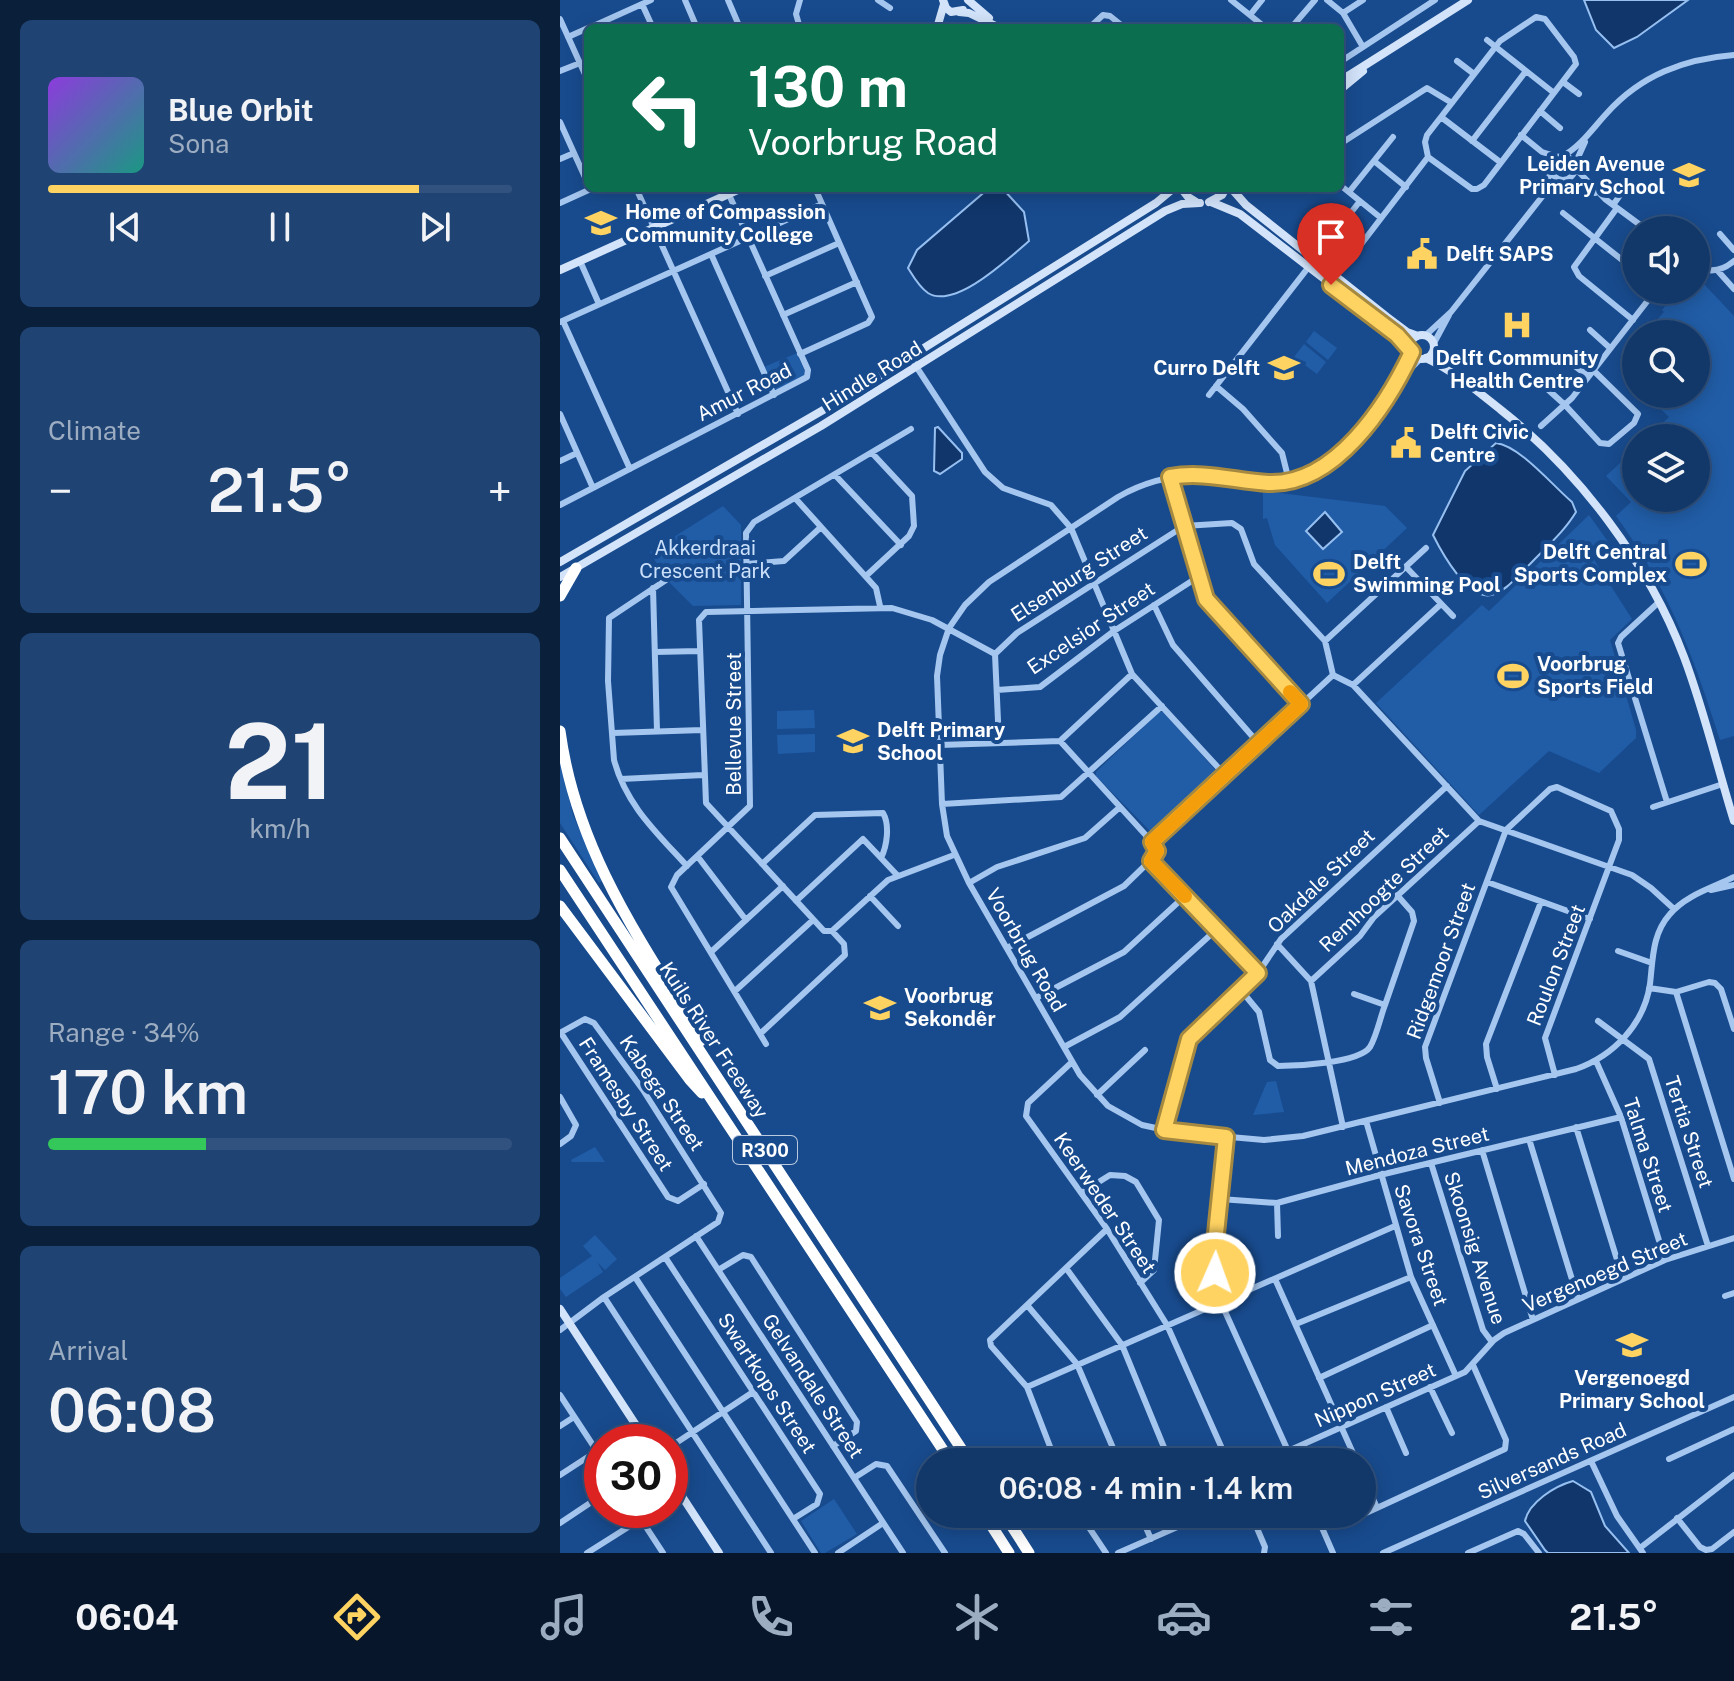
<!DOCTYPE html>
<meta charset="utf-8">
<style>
:root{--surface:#12386a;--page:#1f4372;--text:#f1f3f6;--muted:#9cacc1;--line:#31527e;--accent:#ffd362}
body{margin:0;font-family:"Public Sans",sans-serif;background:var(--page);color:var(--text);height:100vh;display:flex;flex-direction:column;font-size:30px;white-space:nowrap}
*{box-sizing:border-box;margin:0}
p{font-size:26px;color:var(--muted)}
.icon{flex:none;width:44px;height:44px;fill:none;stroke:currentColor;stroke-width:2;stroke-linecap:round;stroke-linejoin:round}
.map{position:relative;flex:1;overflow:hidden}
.panel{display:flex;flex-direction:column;gap:20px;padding:20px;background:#0a1f3a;width:560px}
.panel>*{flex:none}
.top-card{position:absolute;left:24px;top:24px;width:760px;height:168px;border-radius:12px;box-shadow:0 4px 20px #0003,0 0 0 2px var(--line);background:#0b6e4f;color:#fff;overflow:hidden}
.controls{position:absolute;left:1062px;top:216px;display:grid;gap:16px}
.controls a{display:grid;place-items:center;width:88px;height:88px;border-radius:50%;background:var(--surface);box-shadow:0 4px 20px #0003,0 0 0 2px var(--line);font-size:40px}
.speed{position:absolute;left:24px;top:1424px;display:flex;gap:16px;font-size:40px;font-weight:700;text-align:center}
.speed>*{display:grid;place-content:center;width:104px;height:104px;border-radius:50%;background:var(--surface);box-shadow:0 4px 20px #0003,0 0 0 2px var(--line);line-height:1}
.speed .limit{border:12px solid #d22;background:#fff;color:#111}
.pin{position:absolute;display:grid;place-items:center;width:68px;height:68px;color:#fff;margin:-82px -34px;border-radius:50% 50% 50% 0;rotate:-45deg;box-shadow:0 0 8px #0007}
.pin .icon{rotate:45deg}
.me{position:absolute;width:88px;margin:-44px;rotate:2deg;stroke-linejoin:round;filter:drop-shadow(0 0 6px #0008)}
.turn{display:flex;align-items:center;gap:28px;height:168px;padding:0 32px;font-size:36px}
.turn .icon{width:104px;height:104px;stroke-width:2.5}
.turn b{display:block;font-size:56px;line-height:68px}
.big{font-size:60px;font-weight:600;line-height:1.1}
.panel .widget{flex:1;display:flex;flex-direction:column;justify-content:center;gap:12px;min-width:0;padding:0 28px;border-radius:12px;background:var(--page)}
.panel .dial{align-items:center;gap:0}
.dial b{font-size:104px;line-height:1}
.song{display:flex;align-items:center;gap:24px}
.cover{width:96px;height:96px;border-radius:12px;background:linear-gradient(135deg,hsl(270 70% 55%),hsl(170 70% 35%))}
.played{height:8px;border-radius:4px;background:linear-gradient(90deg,var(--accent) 80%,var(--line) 80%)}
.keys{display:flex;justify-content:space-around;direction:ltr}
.heat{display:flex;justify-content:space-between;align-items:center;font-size:44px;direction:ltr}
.charge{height:12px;border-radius:6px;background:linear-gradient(90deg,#34c759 34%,var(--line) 0)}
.trip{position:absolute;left:356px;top:1448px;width:460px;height:80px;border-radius:40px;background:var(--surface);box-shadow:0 4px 20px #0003,0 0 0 2px var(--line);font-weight:600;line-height:80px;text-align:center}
.tabs{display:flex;height:128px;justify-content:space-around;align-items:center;background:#07162a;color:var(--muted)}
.tabs .icon{width:56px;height:56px}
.tabs .on{color:var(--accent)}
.tabs b{font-size:36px;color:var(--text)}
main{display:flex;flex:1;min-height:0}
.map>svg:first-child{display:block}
.green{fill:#215da7}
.water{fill:#10366b;stroke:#97c0f1;stroke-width:2}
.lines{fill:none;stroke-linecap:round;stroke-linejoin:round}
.street{stroke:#a5c6ef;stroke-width:6}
.secondary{stroke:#d2e3fa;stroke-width:8}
.highway{stroke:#fff;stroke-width:11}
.route-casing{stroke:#a68940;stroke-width:20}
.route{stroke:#ffd362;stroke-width:14}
.slow{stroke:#f59e0b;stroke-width:14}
.labels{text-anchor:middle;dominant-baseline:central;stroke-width:8;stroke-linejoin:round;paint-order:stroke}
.shield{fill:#184b8e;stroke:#bac9dd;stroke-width:2}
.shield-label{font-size:18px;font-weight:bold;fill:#fff}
.poi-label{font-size:20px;font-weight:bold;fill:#fff;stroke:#184b8e;text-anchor:start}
.street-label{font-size:20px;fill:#fff;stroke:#184b8e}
.park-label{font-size:20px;fill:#cbe0fa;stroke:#184b8e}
</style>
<main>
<section class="panel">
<div class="widget">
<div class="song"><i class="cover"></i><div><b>Blue Orbit</b><p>Sona</p></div></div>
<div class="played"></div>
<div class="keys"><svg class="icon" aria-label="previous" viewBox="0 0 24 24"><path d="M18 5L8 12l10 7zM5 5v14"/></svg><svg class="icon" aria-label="pause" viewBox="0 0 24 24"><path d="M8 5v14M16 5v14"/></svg><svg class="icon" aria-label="next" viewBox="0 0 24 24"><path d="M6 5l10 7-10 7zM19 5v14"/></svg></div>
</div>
<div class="widget"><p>Climate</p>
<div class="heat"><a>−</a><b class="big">21.5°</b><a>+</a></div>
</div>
<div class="widget dial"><b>21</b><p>km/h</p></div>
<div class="widget"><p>Range · 34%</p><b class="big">170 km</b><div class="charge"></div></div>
<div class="widget"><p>Arrival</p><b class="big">06:08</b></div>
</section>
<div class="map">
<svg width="1174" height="1553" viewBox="0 0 1174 1553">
<rect width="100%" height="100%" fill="#184b8e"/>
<path class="green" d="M1136,270L1140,272L1137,280L1142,285L1144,284L1174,316V736L1160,740C1133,655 1109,589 1056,516L1071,502L1046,476L1076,448V498H1136V438H1087L1109,417L1085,394H1136V334H1084L1104,312L1102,310L1118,290H1136Z
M754,331L777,348L768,360L746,342Z
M744,344L766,362L757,374L734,357Z
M1076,346V385L1063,372L1072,361L1067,356Z
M237,353L245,372L244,377L218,390L214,388L204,367Z
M703,491L825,506L847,528L767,603L715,545L707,518L703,519Z
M163,506L181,525V605L133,606L105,578L111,573L107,568L101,571L90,552Z
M1029,515L1049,543L1033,558L1072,619L1050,640L1076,730V738L1039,773L989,751L919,815L816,703L922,605L929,611Z
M254,710L255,728L217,729V711Z
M599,712H604L657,772L658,777L594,835L536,776V772Z
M255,734V752L218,754L217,735Z
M0,762L13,815L42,881L39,883L0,823Z
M716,1081L724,1112L693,1115L707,1082Z
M35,1147L45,1162H12L11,1160Z
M35,1235L57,1259L45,1270L37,1262L43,1272L6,1297L0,1289V1278L32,1256L23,1246Z
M274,1499L297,1534L265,1553H261L241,1521Z"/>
<path class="water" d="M1024,0H1128L1077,37L1054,48L1036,30Z
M442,188L464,212L469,241C449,258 395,310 368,293C359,287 353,276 348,268L357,250L428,189Z
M378,427L402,453V459L380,474L374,471L375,428Z
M936,443C960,446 992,485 1012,502L1016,512C1004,532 986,547 970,564C959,574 946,592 931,595C908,600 882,553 873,535L905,471Z
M765,512L782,532L763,549L746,531Z
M1013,1481L1031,1492L1045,1526L1069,1553H988L985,1550L965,1521C969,1502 995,1486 1013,1481Z"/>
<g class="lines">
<path class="street" d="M125,0L137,28
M168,0L180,28
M318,0L330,8
M671,0L706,28
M767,0L783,13L803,47
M82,4L93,28
M783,13L803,0
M690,15L702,0
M976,17L985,19L1014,57L1016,64L924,185L917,189H912L868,157L865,142L867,135L940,41Z
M0,19L28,81
M29,28L91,0
M240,28L236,14L240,0
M529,28L543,15L550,16L565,28
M731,28L755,0
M8,37L28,28
M927,40L994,93
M897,61L914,74
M780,62L875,0
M0,71L20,63
M1003,82L1019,94
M980,111L1000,128
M881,117L940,162
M0,122L28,184
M961,135L982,152L998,157
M912,141L966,71
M780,144L867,88L892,103
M991 168a12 12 0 1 1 24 0a12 12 0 1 1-24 0Z
M1003,156C1021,146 1033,128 1047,113C1081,75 1124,59 1174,55
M0,159L14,153
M814,161L846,187
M1015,164L1025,142
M1015,168L1045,199L1087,230
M1006,180L1035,193
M780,185L821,218
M76,188L178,414
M789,192L833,137
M981,194L991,172
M0,203L33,188
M1053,205L1068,184
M1057,208L1014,267L1019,276L1073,320
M1003,213L1076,271
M1123,230L1127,224
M1160,234L1174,250
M799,247L868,157
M151,254L214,395
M20,261L39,304
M1136,266C1150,274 1162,271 1174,261
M1157,270L1174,289
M205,276L279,243
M223,315L297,282
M3,321L70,469
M0,322L262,204
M1030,330L1050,348
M866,335L891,312L985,193L1004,180
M874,343L889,315
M240,354L308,323L312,317L255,188
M350,357L425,472L443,488L491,505L511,528L572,674L665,775
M860,359C852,368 842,376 835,386C812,414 793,451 762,469C725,490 692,478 653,476C619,473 588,480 558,497L429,582L405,605L389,628L380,655L377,676L382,804L387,836L409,883L520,1075L548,1106L582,1125L614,1132L704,1140L743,1136L1016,1069C1053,1056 1084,1025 1090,984C1093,959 1092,934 1110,914C1126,895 1152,888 1174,877
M1007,360L1028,376
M838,380L852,352
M656,386L683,409L722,453L729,481
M984,386L1005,405L1040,443L1049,444L1074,423L1078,414L1033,370
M649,395L800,201
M0,414L33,488
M981,426L1012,398L1096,290
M0,461L17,453
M275,475L341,545
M610,477L638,577L646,599L741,704
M235,498L316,588L320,606
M0,505L247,377L248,370L166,188
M187,564L224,561L261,527
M846,567L893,616
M306,576L349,536L354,526L352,496L312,453
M106,580L49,618L48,681L54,760C66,805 97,833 127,866
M93,588L97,731
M1099,602L1061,637L1058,643L1107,802
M594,605L613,645L699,744
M765,641L866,548
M95,652L139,651
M435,654L457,633L624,526L672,523L681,529L694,564L765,641L773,675
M435,654L439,743
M773,675L793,685L919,821L1072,875L1091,888L1114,909
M793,685L881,604
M437,690L480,687L554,631L638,577
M53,733L142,730
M380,745L500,741L572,674
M61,779L143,775
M382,804L501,797L602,706
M1093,807L1163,784
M592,842L773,675
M394,855L328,880L272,931H264L146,803L139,620L146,612L332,608L372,620L435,654
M138,857L186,920
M591,861L698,973
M202,864L255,815L323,813C330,825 327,846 321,858
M927,882L1030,919
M409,883L437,867L525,838L560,807
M1151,890L1174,885
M310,896L338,926
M236,901L303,839L338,876
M717,944L751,981L783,1127
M447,948L564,886L597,854L592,842L500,741
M1058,951L1092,963
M151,952L223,886
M751,981L800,936L814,917L919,821
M1089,988L1116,992L1149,982L1155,983L1161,989L1174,1029
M680,989L699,1012L710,1060L718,1066C737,1066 799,1063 810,1047C817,1035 820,1018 825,1005
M175,991L253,920
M1116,992L1174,1179
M794,994L825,1005L854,921L852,912L837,895
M476,998L564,952L625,896
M1038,1021L1089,1059L1148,1246
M0,1033L25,1019L34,1023L83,1090L161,1213L158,1222L44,1297L0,1330
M1,1033L108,1197L118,1201L144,1184
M201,1033L285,955L284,944L272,931
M206,1044L111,887L117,875L190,806L186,533L194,522L351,429
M504,1047L560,1017L657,929
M1036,1061L1061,1117L1105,1260
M512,1062L468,1103L466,1116L547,1229L607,1325L668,1462
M937,1089L927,1057L926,1044L981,902
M537,1095L585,1050
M0,1097L16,1125L11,1136L0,1144
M880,1103L866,1058L865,1047L946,830L990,789L997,787L1051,811L1059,829V840L985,1038L995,1075
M806,1121L851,1277L896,1376
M1016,1127L1063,1279
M604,1130L630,1036L698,973L721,939L887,786
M666,1137C661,1193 646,1252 663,1307L733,1462
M969,1139L1018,1299
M922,1150L973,1320
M871,1163L923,1330L932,1342
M521,1193L550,1175L565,1176L576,1182L599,1220L594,1270L580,1283
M660,1199L717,1203L820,1175L1061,1117
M717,1203L718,1236
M136,1236L343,1553
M105,1257L260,1494L257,1504L233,1519
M506,1268L562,1345L610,1462
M158,1270L183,1255L191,1257L297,1422L296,1431L273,1446
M75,1277L255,1553
M715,1279L797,1462
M1165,1296L1174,1293
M44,1297L211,1553
M467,1305L517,1364L559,1462
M736,1324L851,1277
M759,1378L873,1325
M467,1387L835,1226
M870,1387L892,1433
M0,1395L42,1459
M826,1407L846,1453
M0,1426L14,1417
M110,1447L193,1392
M728,1451L905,1372L934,1340L944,1333L1105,1260L1174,1238
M1109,1459L1174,1429
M1031,1461L1057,1516L1083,1553
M496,1462L467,1387L431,1346L430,1340L547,1229
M802,1473L817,1508
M0,1475L37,1451
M294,1478L316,1464L327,1466L385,1553
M75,1510L103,1553
M520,1514L546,1553
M580,1514L591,1539
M691,1514L705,1547L704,1553
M756,1514L773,1553
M1117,1518L1140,1547L1146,1550L1152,1549L1174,1532
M793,1519L945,1449L946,1440L913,1365
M0,1523L42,1495
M1080,1548L1174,1475
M27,1553L81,1519
M278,1553L323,1523
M558,1553L647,1514
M823,1553L1174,1397
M908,1553L958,1531L964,1534L979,1553"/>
<path class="secondary" d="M383,0L386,8L391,12L403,10
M408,0L429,18
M399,12L409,13L440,28
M377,28L384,4
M780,81L908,0
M780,90L803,71
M621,188L628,197L636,202
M671,188L686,205L827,317L847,332L858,336
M649,202L662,195L666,188
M651,202L680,214L837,335L850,348
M0,270L182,188
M850 347a12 12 0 1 1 24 0a12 12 0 1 1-24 0Z
M866,358C894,371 917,391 941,410C1019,471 1089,564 1124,657C1144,710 1157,766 1174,821
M0,562L284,398L596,203L614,188
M0,577L261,426L605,211L622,204L640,203
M0,1309L87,1442
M110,1478L159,1553"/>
<path class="highway" d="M0,596L16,568
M0,731C16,850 80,940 142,1040
M0,838L410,1462
M0,870L391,1462
M0,906L130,1080L142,1093
M424,1514L449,1553
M444,1514L469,1553"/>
</g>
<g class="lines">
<defs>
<path id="route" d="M655,1273L654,1253L666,1137L604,1130L629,1039L698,973L591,861L597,851L592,842L741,704L646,599L610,477C644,471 675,481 708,483C775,486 827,405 852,352L837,335L771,285"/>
</defs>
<use href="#route" class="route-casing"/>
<use href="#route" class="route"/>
<path class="slow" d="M625,896L591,861L597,851L592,842L741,704L730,692"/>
</g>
<defs>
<symbol id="school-bare" viewBox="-9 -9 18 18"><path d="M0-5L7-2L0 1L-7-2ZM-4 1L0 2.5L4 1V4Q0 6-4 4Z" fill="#ffd362" stroke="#184b8e" stroke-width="2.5" paint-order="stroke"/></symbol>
<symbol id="university-bare" viewBox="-9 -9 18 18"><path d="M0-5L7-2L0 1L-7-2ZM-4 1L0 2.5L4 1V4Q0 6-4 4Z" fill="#ffd362" stroke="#184b8e" stroke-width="2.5" paint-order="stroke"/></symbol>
<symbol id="civic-bare" viewBox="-9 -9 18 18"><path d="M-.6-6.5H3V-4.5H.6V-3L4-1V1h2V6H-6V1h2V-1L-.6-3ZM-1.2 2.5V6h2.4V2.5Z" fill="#ffd362" stroke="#184b8e" stroke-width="2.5" paint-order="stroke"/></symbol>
<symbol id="hospital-bare" viewBox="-9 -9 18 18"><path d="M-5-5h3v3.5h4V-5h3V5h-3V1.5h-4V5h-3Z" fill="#ffd362" stroke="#184b8e" stroke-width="2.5" paint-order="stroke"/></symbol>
<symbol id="stadium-bare" viewBox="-9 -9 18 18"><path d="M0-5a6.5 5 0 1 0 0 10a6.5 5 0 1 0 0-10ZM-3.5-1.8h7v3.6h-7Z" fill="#ffd362" stroke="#184b8e" stroke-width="2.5" paint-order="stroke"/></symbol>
</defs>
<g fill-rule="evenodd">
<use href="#school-bare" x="1107" y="153" width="44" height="44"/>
<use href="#university-bare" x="19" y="201" width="44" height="44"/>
<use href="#civic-bare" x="840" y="232" width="44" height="44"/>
<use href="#hospital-bare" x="935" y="303" width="44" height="44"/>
<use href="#school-bare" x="702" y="346" width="44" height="44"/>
<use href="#civic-bare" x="824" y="421" width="44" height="44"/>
<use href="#stadium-bare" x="1109" y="542" width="44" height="44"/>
<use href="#stadium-bare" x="747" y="552" width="44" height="44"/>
<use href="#stadium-bare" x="931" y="654" width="44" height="44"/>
<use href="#school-bare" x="271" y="719" width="44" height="44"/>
<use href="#school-bare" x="298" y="986" width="44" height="44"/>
<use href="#school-bare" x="1050" y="1323" width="44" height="44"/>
</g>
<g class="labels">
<rect class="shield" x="173" y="1136" width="64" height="28" rx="6"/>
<g class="shield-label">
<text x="205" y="1150">R300</text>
</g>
<g class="poi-label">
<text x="1105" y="164" text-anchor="end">Leiden Avenue<tspan x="1105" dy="23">Primary School</tspan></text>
<text x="65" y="212">Home of Compassion<tspan x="65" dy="23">Community College</tspan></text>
<text x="886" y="254">Delft SAPS</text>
<text x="957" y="358" text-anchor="middle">Delft Community<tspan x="957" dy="23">Health Centre</tspan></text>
<text x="700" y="368" text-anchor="end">Curro Delft</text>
<text x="870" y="432">Delft Civic<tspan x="870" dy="23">Centre</tspan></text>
<text x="1107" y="552" text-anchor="end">Delft Central<tspan x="1107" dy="23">Sports Complex</tspan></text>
<text x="793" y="562">Delft<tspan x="793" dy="23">Swimming Pool</tspan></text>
<text x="977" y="664">Voorbrug<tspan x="977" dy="23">Sports Field</tspan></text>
<text x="317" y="730">Delft Primary<tspan x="317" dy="23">School</tspan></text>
<text x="344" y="996">Voorbrug<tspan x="344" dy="23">Sekondêr</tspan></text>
<text x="1072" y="1378" text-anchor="middle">Vergenoegd<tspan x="1072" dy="23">Primary School</tspan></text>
</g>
<g class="street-label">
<text transform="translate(312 376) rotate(-32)">Hindle Road</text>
<text transform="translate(184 392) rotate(-27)">Amur Road</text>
<text transform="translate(519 574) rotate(-33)">Elsenburg Street</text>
<text transform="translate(531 628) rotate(-34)">Excelsior Street</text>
<text transform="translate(174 724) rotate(-90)">Bellevue Street</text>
<text transform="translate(761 881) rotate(-44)">Oakdale Street</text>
<text transform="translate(824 889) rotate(-44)">Remhoogte Street</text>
<text transform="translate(466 950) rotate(60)">Voorbrug Road</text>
<text transform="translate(881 961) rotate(-70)">Ridgemoor Street</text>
<text transform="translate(996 965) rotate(-69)">Roulon Street</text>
<text transform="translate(154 1040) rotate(57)">Kuils River Freeway</text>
<text transform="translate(102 1093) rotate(56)">Kabega Street</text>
<text transform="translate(66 1104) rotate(57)">Framesby Street</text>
<text transform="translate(1129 1132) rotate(72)">Tertia Street</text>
<text transform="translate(857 1151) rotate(-14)">Mendoza Street</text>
<text transform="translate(1088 1155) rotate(72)">Talma Street</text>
<text transform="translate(545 1203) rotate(56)">Keerweder Street</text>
<text transform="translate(861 1245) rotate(71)">Savora Street</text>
<text transform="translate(915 1248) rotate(72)">Skoonsig Avenue</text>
<text transform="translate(1045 1272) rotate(-23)">Vergenoegd Street</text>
<text transform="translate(207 1383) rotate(57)">Swartkops Street</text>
<text transform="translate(253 1386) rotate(57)">Gelvandale Street</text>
<text transform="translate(815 1395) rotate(-24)">Nippon Street</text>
<text transform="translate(992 1461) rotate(-24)">Silversands Road</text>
</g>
<g class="park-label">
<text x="145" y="548">Akkerdraai<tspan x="145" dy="23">Crescent Park</tspan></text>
</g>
</g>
</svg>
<div class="controls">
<a><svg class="icon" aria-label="sound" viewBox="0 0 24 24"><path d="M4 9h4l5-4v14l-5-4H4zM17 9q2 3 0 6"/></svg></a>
<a><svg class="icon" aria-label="search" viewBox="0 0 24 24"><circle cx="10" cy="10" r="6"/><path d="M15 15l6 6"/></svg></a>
<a><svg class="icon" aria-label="layers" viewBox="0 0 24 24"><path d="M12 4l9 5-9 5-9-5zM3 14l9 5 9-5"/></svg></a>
</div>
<div class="speed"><div class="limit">30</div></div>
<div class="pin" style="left:771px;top:285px;background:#d93025"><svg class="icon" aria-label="arrive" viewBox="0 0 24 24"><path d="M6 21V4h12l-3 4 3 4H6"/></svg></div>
<svg class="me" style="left:655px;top:1273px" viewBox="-20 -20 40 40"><circle r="17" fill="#ffd362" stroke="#fff" stroke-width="3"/><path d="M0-11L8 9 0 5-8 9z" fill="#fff"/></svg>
<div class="trip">06:08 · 4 min · 1.4 km</div>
<div class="top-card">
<div class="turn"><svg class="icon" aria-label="left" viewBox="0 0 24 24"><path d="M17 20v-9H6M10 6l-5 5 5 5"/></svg><div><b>130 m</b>Voorbrug Road</div></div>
</div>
</div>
</main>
<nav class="tabs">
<b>06:04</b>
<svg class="icon on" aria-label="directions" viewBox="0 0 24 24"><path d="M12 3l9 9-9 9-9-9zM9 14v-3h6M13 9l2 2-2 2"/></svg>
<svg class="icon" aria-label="music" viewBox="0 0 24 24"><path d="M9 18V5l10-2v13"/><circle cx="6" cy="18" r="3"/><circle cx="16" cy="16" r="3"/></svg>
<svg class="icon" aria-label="phone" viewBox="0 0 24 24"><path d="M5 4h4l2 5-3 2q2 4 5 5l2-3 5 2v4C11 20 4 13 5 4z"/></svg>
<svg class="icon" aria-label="climate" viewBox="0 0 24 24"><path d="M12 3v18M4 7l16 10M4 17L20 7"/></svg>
<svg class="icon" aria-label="car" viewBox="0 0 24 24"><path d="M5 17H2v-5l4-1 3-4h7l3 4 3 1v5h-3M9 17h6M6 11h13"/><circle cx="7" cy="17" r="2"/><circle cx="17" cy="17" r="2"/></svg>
<svg class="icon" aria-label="filters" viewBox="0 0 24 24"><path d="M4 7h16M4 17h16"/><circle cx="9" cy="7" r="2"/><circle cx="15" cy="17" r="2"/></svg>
<b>21.5°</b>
</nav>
